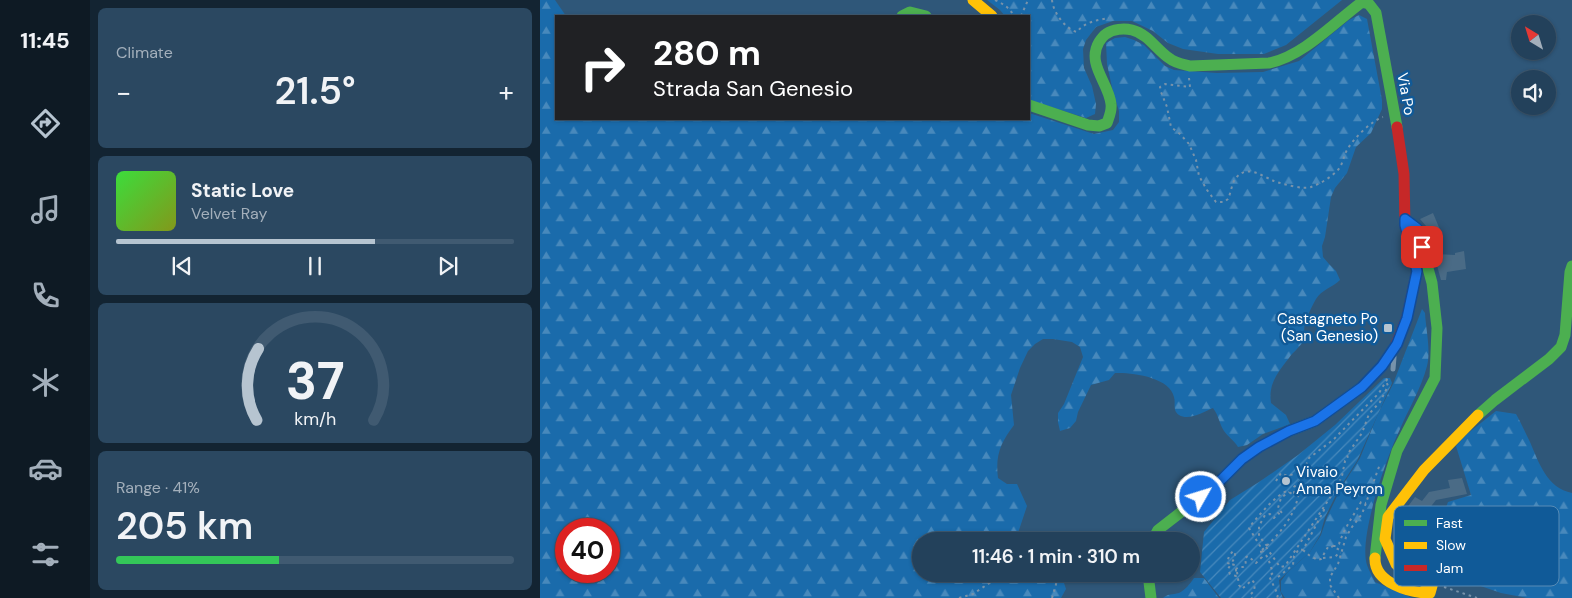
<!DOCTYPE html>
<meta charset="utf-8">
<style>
:root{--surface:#23415b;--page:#2b4861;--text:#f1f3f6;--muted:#a3afbb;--line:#405a71;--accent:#b6c4d0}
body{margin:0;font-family:"DM Sans",sans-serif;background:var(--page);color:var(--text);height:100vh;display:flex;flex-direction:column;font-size:19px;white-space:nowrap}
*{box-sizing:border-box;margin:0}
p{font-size:16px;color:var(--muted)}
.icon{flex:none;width:28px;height:28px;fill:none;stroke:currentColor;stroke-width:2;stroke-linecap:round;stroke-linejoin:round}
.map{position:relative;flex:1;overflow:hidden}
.panel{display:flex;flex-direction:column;gap:8px;padding:8px;background:#132432;width:450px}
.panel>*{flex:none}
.hud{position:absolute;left:15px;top:15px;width:475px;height:105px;border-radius:0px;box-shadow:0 1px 4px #0004,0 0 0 1px var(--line);background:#202124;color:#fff;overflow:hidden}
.needle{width:32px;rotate:322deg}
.fabs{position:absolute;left:971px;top:15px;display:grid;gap:10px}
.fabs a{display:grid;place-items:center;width:45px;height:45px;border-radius:50%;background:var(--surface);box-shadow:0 1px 4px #0004,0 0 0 1px var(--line);font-size:25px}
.speed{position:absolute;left:15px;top:518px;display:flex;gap:10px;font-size:25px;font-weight:700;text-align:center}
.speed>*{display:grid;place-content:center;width:65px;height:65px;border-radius:50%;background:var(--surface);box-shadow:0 1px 4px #0004,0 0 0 1px var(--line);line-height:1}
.speed .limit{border:8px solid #d22;background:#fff;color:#111}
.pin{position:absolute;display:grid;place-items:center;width:42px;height:42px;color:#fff;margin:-21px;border-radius:10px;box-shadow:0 2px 8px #0006}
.me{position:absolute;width:55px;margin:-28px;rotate:51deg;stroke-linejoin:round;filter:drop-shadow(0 0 4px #0008)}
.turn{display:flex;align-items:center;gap:18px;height:105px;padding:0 15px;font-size:22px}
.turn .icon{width:65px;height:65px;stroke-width:2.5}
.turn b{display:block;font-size:35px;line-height:42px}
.big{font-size:38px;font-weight:600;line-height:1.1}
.panel .card{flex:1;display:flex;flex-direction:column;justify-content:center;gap:8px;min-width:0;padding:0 18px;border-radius:8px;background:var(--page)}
.panel .dial{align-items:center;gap:0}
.dial svg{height:130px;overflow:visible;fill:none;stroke:var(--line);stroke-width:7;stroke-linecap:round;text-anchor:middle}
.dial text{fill:var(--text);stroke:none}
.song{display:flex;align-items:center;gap:15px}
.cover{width:60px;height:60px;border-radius:8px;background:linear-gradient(135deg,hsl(120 70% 55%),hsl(70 70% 35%))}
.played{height:5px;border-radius:2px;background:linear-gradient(90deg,var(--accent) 65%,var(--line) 65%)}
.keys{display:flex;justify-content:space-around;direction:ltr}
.heat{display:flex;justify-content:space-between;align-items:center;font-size:28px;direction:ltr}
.charge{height:8px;border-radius:4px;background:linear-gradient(90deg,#34c759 41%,var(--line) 0)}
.trip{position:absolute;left:372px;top:532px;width:288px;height:50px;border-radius:25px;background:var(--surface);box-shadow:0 1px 4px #0004,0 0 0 1px var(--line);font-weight:600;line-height:50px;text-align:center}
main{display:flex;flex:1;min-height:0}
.dock{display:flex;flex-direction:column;width:90px;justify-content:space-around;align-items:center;background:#0e1a24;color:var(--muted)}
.dock .icon{width:35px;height:35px}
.dock .active{color:var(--accent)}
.dock b{font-size:22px;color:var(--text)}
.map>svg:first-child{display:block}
.forest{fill:url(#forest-firs);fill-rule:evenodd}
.garden{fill:url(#garden-furrows)}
.building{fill:#4a6b86}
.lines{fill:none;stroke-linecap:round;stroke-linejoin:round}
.path{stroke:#7893ab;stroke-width:2;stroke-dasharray:2.5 4;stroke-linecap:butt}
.lane{stroke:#7893ab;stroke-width:5}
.fast{stroke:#4caf50;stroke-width:11}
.slow{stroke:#ffc107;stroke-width:11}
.jam{stroke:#c62828;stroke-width:11}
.route-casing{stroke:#114b97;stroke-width:12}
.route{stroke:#1a73e8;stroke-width:9}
.poi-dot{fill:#b6c4d0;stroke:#105a98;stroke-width:2}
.labels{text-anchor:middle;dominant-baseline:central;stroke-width:5;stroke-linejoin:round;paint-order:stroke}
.street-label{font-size:15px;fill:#fff;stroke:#105a98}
.poi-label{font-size:15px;fill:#fff;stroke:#105a98;text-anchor:end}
.key{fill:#105a98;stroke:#588cb7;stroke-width:1}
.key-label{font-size:14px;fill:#fff}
</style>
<main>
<nav class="dock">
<b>11:45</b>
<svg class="icon active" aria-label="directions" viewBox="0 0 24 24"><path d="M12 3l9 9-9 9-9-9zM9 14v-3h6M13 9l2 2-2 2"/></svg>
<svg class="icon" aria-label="music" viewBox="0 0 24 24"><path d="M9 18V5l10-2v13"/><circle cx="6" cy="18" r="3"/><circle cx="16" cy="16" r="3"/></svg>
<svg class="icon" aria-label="phone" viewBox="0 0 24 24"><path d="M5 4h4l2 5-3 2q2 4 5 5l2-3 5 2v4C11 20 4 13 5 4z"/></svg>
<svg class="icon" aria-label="climate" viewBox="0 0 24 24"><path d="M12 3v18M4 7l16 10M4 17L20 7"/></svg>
<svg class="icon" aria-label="car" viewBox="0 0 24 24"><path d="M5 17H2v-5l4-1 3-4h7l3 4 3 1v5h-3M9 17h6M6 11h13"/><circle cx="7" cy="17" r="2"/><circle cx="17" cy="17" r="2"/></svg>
<svg class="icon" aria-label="filters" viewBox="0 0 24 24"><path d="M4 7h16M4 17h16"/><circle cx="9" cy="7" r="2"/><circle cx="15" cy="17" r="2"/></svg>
</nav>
<section class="panel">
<div class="card"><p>Climate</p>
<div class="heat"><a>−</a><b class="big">21.5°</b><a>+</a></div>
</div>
<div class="card">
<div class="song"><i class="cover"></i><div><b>Static Love</b><p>Velvet Ray</p></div></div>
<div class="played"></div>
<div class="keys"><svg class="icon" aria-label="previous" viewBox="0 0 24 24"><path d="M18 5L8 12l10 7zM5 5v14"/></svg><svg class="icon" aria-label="pause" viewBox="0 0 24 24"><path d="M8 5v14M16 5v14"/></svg><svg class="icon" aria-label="next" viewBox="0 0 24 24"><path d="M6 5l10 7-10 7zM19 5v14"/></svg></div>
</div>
<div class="card dial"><svg viewBox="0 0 100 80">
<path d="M14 69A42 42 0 1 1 86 69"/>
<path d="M14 69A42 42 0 0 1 15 25" stroke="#b6c4d0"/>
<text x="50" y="56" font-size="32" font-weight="700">37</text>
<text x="50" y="72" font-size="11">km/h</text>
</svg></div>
<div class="card"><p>Range · 41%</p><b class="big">205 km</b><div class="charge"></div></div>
</section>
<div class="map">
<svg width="1032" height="598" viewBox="0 0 1032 598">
<defs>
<pattern id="forest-firs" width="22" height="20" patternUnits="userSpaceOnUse" patternTransform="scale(1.25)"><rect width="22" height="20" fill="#1a6bab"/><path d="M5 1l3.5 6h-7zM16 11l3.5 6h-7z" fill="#4889bc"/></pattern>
<pattern id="garden-furrows" width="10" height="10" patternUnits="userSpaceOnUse" patternTransform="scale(1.25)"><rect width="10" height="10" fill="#1a6bab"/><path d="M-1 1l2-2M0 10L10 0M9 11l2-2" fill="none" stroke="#4889bc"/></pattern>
</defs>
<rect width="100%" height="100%" fill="#2f5779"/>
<path class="forest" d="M0,0H15L26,16H16V119H489V113L554,134L573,130L579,122V111L573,92L567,64L566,43L575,38L585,37L594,40L604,45L625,66L634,70L677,73L723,72L759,61L809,20L819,15L827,19L842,100V109L831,133L816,147L807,173L795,188L791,197L785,237L782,246L783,257L789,264L796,271L800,280C793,287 781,290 776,299C772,306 767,316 765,324C763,331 766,336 762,343C759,348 753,352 749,358C738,372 728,384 731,403L746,415L750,424L723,434L707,445L698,447C694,440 688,437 684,431C679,423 679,416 673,408C663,412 649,421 639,415C632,410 636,403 634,397C630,377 591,372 575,373L569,380L551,385L538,412L536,421L530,428L520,431L518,422V413L524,404L543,357L540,347L532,342L513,339H503L495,344L488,351L480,368L471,395L474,425C461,442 455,455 458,478L467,484H477L487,506L477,536V541H381V574H521L526,589L521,598H0ZM26,529H69V571H26Z
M447,0H802L746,45L724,54H678L643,49L628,43L613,31L592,21H573L556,27L546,40L543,49L544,68L552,86L556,104L555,114L546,118L489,100V16H465L460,10Z
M882,309L885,313C886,330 891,350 887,366C881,389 869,408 860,429C847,456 818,538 827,565C829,571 833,577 835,582L872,598H745L741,592V581L747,573L770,552L781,535L787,517L801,488L820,458L838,414L853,384Z
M956,411L976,414C981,423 985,432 990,442C999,463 1007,488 1032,493V598H987L961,593L926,581L910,572L901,554L890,547L899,532V526L908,502L931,495L916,446L927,434Z
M654,578H664L679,598H623C629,593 632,595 639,593C645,590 650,584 654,578Z"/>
<path class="garden" d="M844,378H850L852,383L817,461L799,489L785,517L780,535L770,552L739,580L740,590L743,598H681L660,572L664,532L690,500L719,482L758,455L795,425Z"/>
<path class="building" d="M893,213L903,237L897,244L896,254L915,255V253L924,251L926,269L907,272L906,280H901L886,226L880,219Z
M922,478L927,494L896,500L881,519L896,526L887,545L868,536L864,541L855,534V530L869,512L866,509L875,497L882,501L889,492L910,488L908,480Z"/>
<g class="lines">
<path class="path" d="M455,0C463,4 469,7 474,16
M512,0C513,12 525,29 537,32C544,22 558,20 569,18
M481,16L488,0
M649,78L650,87L625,84L620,87L621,92L627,107L631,127L640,134L649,144L656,160L659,176L667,190L676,202H684L688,199C691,193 692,182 696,178C707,164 722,176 734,181C742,184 764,190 771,187C780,184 791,177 797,171C803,165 803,157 807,150C813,139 831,121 843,117
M736,481L741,473L747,476L754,474L765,467
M727,546L719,536V526L725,515L730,514L734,518L738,513L741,515L742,513L738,508L741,498L749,492
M793,546H797L799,544C804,528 813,517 821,502L826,503
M726,547L740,567L745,566L797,487L802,476L805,461L808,458L807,455L822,433L829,414L840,402L848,386L846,381
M722,550C740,534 756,515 759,491L754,487
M722,550L728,558L733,573L729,576L738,595L737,598
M763,550L770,556L778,560L781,559L788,547L790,548L793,546L801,551
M783,558L795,557L799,553H801
M696,569V576L690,574L688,569L691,564L687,563L689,556L693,551L695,553V557L691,564L695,565L696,569L699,567H703L706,565L705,558L708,556L716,563L722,557L720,546L709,528C715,519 737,494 747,491L754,495V487L760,481L769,458L793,440L839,393L848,378
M697,572L699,585L702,589L712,580L715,584L714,591L710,595L712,598
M738,577L753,565L754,556L759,549L763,550L784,510L782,509
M904,587L937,598
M419,598L433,594L463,574
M512,598L519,574
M799,598L790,585V577L798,564L806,537L812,527L822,514L840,464"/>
<path class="lane" d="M853,369L854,357"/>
<path class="fast" d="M362,16L370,12L386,16
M489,105L548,125L559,126L567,123C569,117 572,111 571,104C569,83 546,64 559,42C561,39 563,36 566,34C573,29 584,28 592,30C608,34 616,49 629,58C635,63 642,64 650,66L729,63C762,57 795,22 822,2L829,4L836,13L857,127
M938,415L955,400L1009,359L1021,347L1025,335L1030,272L1032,266
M612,541L618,530L676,485L702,459L719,447L749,431L775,421L822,387L842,366L855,347
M835,558L841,505L857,451L895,378L897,328L892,283L877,228L865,219
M608,574L611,598"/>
<path class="slow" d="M433,0L452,16
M835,558C834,583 870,593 890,593L892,586L864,572L856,564L845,539L848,517L884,470L938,415"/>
<path class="jam" d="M855,347L867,317L877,271L865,225L864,174L857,127"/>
</g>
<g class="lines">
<defs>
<path id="route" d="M661,497L676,485L702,459L719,447L749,431L775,421L822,387L842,366L857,344L867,318L877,271L865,225V219L877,228L882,247"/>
</defs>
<use href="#route" class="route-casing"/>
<use href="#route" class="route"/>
</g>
<g class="poi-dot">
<rect x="843" y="323" width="10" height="10" rx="2.5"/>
<circle cx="746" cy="481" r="5"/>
</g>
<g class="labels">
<g class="street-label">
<text transform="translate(866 94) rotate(80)">Via Po</text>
</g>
<g class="poi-label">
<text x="838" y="319">Castagneto Po<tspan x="838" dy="17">(San Genesio)</tspan></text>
<text x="756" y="472" text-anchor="start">Vivaio<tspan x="756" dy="17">Anna Peyron</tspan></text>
</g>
</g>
<rect x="854" y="506" width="165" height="80" rx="8" class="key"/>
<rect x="864" y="520" width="23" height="6" fill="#4caf50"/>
<rect x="864" y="542" width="23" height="7" fill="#ffc107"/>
<rect x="864" y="565" width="23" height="6" fill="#c62828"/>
<g class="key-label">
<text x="896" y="528">Fast</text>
<text x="896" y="550">Slow</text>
<text x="896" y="573">Jam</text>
</g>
</svg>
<div class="fabs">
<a><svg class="needle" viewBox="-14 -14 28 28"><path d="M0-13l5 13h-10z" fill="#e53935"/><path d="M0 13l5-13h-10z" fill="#a3afbb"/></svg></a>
<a><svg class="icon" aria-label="sound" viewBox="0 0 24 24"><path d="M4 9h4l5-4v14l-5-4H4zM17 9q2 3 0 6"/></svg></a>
</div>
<div class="speed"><div class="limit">40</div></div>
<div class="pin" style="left:882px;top:247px;background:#d93025"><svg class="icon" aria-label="arrive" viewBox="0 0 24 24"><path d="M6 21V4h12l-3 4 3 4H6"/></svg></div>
<svg class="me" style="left:661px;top:497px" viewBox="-20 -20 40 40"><circle r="17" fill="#1a73e8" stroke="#fff" stroke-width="3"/><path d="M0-11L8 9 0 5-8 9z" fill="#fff"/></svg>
<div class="trip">11:46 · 1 min · 310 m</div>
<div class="hud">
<div class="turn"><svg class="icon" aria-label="right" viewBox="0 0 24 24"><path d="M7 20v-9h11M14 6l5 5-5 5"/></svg><div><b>280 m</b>Strada San Genesio</div></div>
</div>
</div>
</main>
